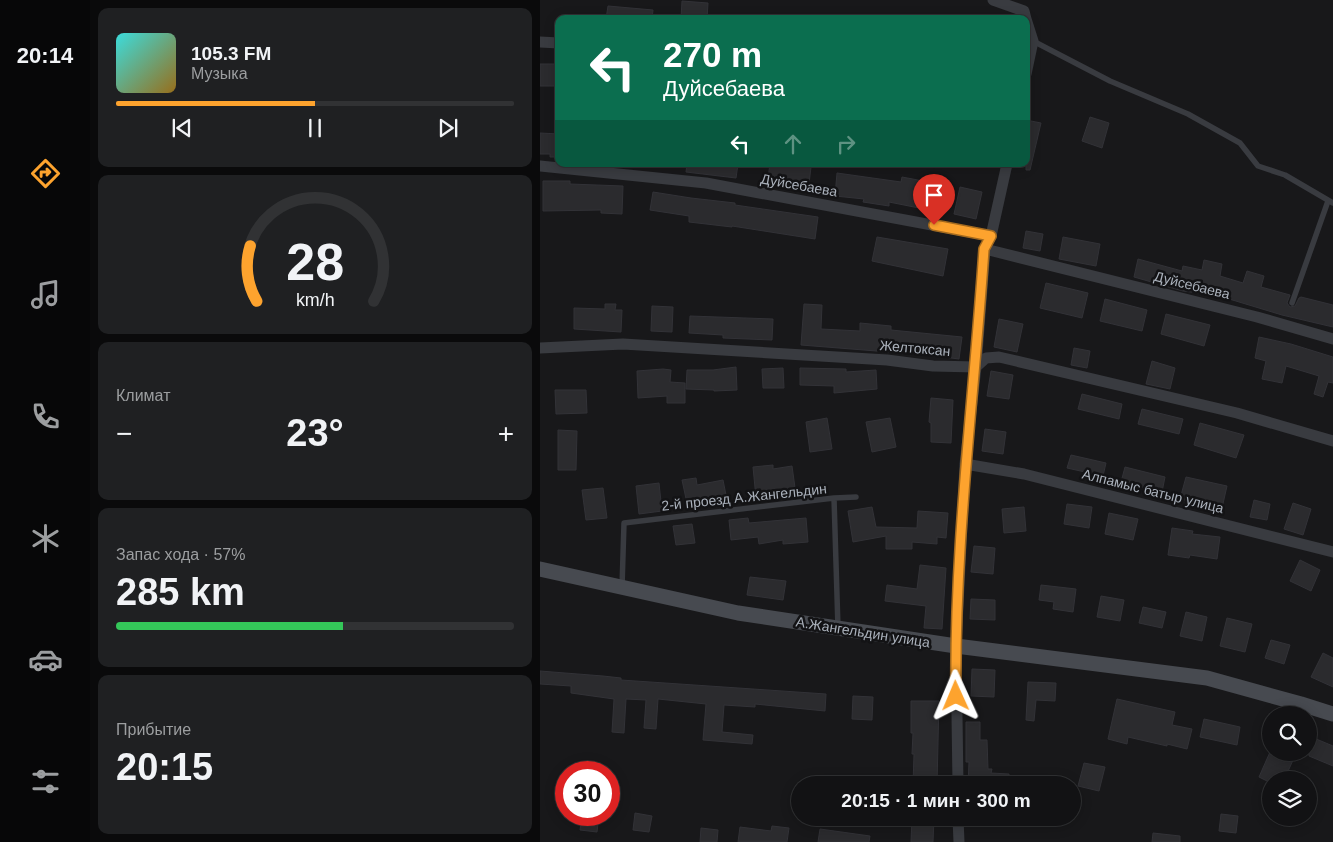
<!DOCTYPE html>
<html lang="ru">
<meta charset="utf-8">
<style>
:root{--surface:#121214;--page:#1f2022;--text:#f1f3f6;--muted:#9c9ea0;--line:#313234;--accent:#fda32e}
body{margin:0;font-family:Arial,sans-serif;background:var(--page);color:var(--text);height:100vh;display:flex;flex-direction:column;font-size:19px;white-space:nowrap}
*{box-sizing:border-box;margin:0}
p{font-size:16px;color:var(--muted)}
.icon{flex:none;width:28px;height:28px;fill:none;stroke:currentColor;stroke-width:2;stroke-linecap:round;stroke-linejoin:round}
.map{position:relative;flex:1;overflow:hidden}
.side{display:flex;flex-direction:column;gap:8px;padding:8px;background:#0a0a0b;width:450px}
.side>*{flex:none}
.guide{position:absolute;left:15px;top:15px;width:475px;height:152px;border-radius:10px;box-shadow:0 2px 12px #0003,0 0 0 1px var(--line);background:#0b6e4f;color:#fff;overflow:hidden}
.fabs{position:absolute;left:722px;top:706px;display:grid;gap:10px}
.fabs a{display:grid;place-items:center;width:55px;height:55px;border-radius:50%;background:var(--surface);box-shadow:0 2px 12px #0003,0 0 0 1px var(--line);font-size:25px}
.speed{position:absolute;left:15px;top:761px;display:flex;gap:10px;font-size:25px;font-weight:700;text-align:center}
.speed>*{display:grid;place-content:center;width:65px;height:65px;border-radius:50%;background:var(--surface);box-shadow:0 2px 12px #0003,0 0 0 1px var(--line);line-height:1}
.speed .limit{border:8px solid #d22;background:#fff;color:#111}
.pin{position:absolute;display:grid;place-items:center;width:42px;height:42px;color:#fff;margin:-51px -21px;border-radius:50% 50% 50% 0;rotate:-45deg;box-shadow:0 0 5px #0007}
.pin .icon{rotate:45deg}
.me{position:absolute;width:55px;margin:-28px;rotate:359deg;stroke-linejoin:round;filter:drop-shadow(0 0 4px #0008)}
.turn{display:flex;align-items:center;gap:18px;height:105px;padding:0 25px;font-size:22px}
.turn .icon{width:65px;height:65px;stroke-width:2.5}
.turn b{display:block;font-size:35px;line-height:42px}
.lanes{display:flex;align-items:center;height:48px;padding:0 25px;background:#0003;justify-content:center;gap:25px;direction:ltr}
.lanes .off{opacity:.35}
.big{font-size:38px;font-weight:700;line-height:1.1}
.side .tile{flex:1;display:flex;flex-direction:column;justify-content:center;gap:8px;min-width:0;padding:0 18px;border-radius:10px;background:var(--page)}
.side .dial{align-items:center;gap:0}
.dial svg{height:130px;overflow:visible;fill:none;stroke:var(--line);stroke-width:7;stroke-linecap:round;text-anchor:middle}
.dial text{fill:var(--text);stroke:none}
.song{display:flex;align-items:center;gap:15px}
.cover{width:60px;height:60px;border-radius:8px;background:linear-gradient(135deg,hsl(180 70% 55%),hsl(40 70% 35%))}
.played{height:5px;border-radius:2px;background:linear-gradient(90deg,var(--accent) 50%,var(--line) 50%)}
.keys{display:flex;justify-content:space-around;direction:ltr}
.heat{display:flex;justify-content:space-between;align-items:center;font-size:28px;direction:ltr}
.charge{height:8px;border-radius:4px;background:linear-gradient(90deg,#34c759 57%,var(--line) 0)}
.trip{position:absolute;left:251px;top:776px;width:290px;height:50px;border-radius:25px;background:var(--surface);box-shadow:0 2px 12px #0003,0 0 0 1px var(--line);font-weight:700;line-height:50px;text-align:center}
main{display:flex;flex:1;min-height:0}
.tabs{display:flex;flex-direction:column;width:90px;justify-content:space-around;align-items:center;background:#070708;color:var(--muted)}
.tabs .icon{width:35px;height:35px}
.tabs .on{color:var(--accent)}
.tabs b{font-size:22px;color:var(--text)}
.map>svg:first-child{display:block}
.building{fill:#2b2b2e;stroke:#323237}
.lines{fill:none;stroke-linecap:round;stroke-linejoin:round}
.lane{stroke:#393b40;stroke-width:5.5}
.street{stroke:#393b40;stroke-width:11}
.secondary{stroke:#474a50;stroke-width:15}
.route-casing{stroke:#a46a1e;stroke-width:12}
.route{stroke:#fda32e;stroke-width:9}
.labels{text-anchor:middle;dominant-baseline:central;stroke-width:5;stroke-linejoin:round;paint-order:stroke}
.street-label{font-size:14px;fill:#aab1bb;stroke:#131315}
</style>
<main>
<nav class="tabs">
<b>20:14</b>
<svg class="icon on" aria-label="directions" viewBox="0 0 24 24"><path d="M12 3l9 9-9 9-9-9zM9 14v-3h6M13 9l2 2-2 2"/></svg>
<svg class="icon" aria-label="music" viewBox="0 0 24 24"><path d="M9 18V5l10-2v13"/><circle cx="6" cy="18" r="3"/><circle cx="16" cy="16" r="3"/></svg>
<svg class="icon" aria-label="phone" viewBox="0 0 24 24"><path d="M5 4h4l2 5-3 2q2 4 5 5l2-3 5 2v4C11 20 4 13 5 4z"/></svg>
<svg class="icon" aria-label="climate" viewBox="0 0 24 24"><path d="M12 3v18M4 7l16 10M4 17L20 7"/></svg>
<svg class="icon" aria-label="car" viewBox="0 0 24 24"><path d="M5 17H2v-5l4-1 3-4h7l3 4 3 1v5h-3M9 17h6M6 11h13"/><circle cx="7" cy="17" r="2"/><circle cx="17" cy="17" r="2"/></svg>
<svg class="icon" aria-label="filters" viewBox="0 0 24 24"><path d="M4 7h16M4 17h16"/><circle cx="9" cy="7" r="2"/><circle cx="15" cy="17" r="2"/></svg>
</nav>
<section class="side">
<div class="tile">
<div class="song"><i class="cover"></i><div><b>105.3 FM</b><p>Музыка</p></div></div>
<div class="played"></div>
<div class="keys"><svg class="icon" aria-label="previous" viewBox="0 0 24 24"><path d="M18 5L8 12l10 7zM5 5v14"/></svg><svg class="icon" aria-label="pause" viewBox="0 0 24 24"><path d="M8 5v14M16 5v14"/></svg><svg class="icon" aria-label="next" viewBox="0 0 24 24"><path d="M6 5l10 7-10 7zM19 5v14"/></svg></div>
</div>
<div class="tile dial"><svg viewBox="0 0 100 80">
<path d="M14 69A42 42 0 1 1 86 69"/>
<path d="M14 69A42 42 0 0 1 10 35" stroke="#fda32e"/>
<text x="50" y="56" font-size="32" font-weight="700">28</text>
<text x="50" y="72" font-size="11">km/h</text>
</svg></div>
<div class="tile"><p>Климат</p>
<div class="heat"><a>−</a><b class="big">23°</b><a>+</a></div>
</div>
<div class="tile"><p>Запас хода · 57%</p><b class="big">285 km</b><div class="charge"></div></div>
<div class="tile"><p>Прибытие</p><b class="big">20:15</b></div>
</section>
<div class="map">
<svg width="793" height="842" viewBox="0 0 793 842">
<rect width="100%" height="100%" fill="#18181a"/>
<path class="building" d="M142,1L168,3L167,19H141Z
M68,6L113,10L112,19H66Z
M0,64H19V86H0Z
M550,117L569,123L562,148L542,141Z
M486,120L501,123L490,170H486Z
M0,133L19,134V157H10V154H0Z
M147,164H198L196,178L146,172Z
M230,164H253L271,167L268,192L227,185Z
M297,173L361,182L362,177L394,183L389,210L349,202V206L323,202L324,199L295,196Z
M3,181H30V184L83,186L82,214L61,213V210L3,211Z
M420,187L442,192L436,219L414,214Z
M113,192L151,198L195,203V205L278,217L275,239L192,226V227L149,222V216L110,210Z
M486,231L503,234L500,251L483,248Z
M337,237L408,249L403,276L332,261Z
M523,237L560,244L556,266L519,259Z
M598,259L642,271L643,266L662,270L664,260L682,264L680,276L703,283L707,271L724,276L721,287L750,295L747,303L750,307L755,306L759,298L761,297L793,305V327L742,315L676,295L643,291L594,277Z
M506,283L548,293L542,318L500,308Z
M565,299L607,310L602,331L560,321Z
M65,304H76L75,310H82L81,332L34,329V308L65,309Z
M264,304L282,305L281,329L320,331V323L351,326V330L422,337L419,359L349,350V352L261,345Z
M112,306L133,307L132,332L111,331Z
M626,314L670,325L664,346L621,334Z
M150,316L233,319L232,340L183,338V335L149,333Z
M459,319L483,324L477,352L454,347Z
M719,337L751,344L793,357V383L788,382L783,397L774,394L779,376L746,366L742,383L722,379L726,361L715,358Z
M534,348L550,351L547,368L531,365Z
M612,361L635,368L630,389L606,384Z
M196,367L197,390L174,391V390L146,389L147,370H173Z
M243,368L244,388H223L222,369Z
M260,368L306,369V372L336,370L337,389L294,393V386L260,385Z
M123,369L131,370L130,382L145,383V403H127V396L98,398L97,371Z
M451,371L473,375L469,399L447,396Z
M15,390H46L47,413L16,414Z
M542,394L582,404L579,419L538,409Z
M391,398L413,400L411,443L391,442V423L389,422Z
M602,409L643,419L639,434L598,424Z
M287,418L292,449L270,452L266,422Z
M350,418L356,447L332,452L326,422Z
M660,423L704,435L696,458L654,445Z
M445,429L466,432L463,454L442,451Z
M18,430L37,431L36,470H18Z
M531,455L566,463L563,476L527,468Z
M233,465V469L252,466L256,495L216,498L213,467Z
M585,467L625,477L622,492L581,482Z
M646,477L687,486L682,508L640,499Z
M156,478L157,485L183,480L187,500L148,508L142,480Z
M119,483L122,511L99,514L96,486Z
M63,488L67,518L46,520L42,490Z
M714,500L730,504L727,520L710,517Z
M753,503L771,509L763,535L744,529Z
M527,504L552,507L549,528L524,524Z
M332,507L336,527L377,528L378,511L408,513L406,538L397,537V544L372,542V549H346V536L313,542L308,511Z
M484,507L486,531L464,533L462,509Z
M569,513L598,519L593,540L565,534Z
M208,518L209,523L266,518L268,542L243,544V540L219,544L218,537L191,540L189,520Z
M152,524L155,543L136,545L133,526Z
M632,528L653,531L652,534L680,537L677,559L650,555L649,558L628,555Z
M434,546L455,548L453,574L431,572Z
M760,560L780,570L771,591L750,581Z
M380,565L406,568L402,629L384,628L386,606L345,601L347,585L377,589Z
M210,577L246,581L243,600L207,595Z
M501,585L536,589L533,612L513,609L514,602L499,600Z
M561,596L584,600L580,621L557,617Z
M431,599L455,600V620L430,619Z
M603,607L626,612L622,628L599,623Z
M646,612L667,617L662,641L640,636Z
M687,618L712,624L705,652L680,646Z
M731,640L750,645L744,664L725,658Z
M783,653L793,658V687L771,677Z
M432,669L455,670L454,697L431,696Z
M0,671L63,676L81,678V680L286,694L285,711L215,704V707L184,705L182,732L213,735L212,744L163,740L166,704L118,699L116,729L104,728L106,700L86,699L84,733L72,732L74,699L31,693V686L0,684Z
M488,682L516,683L515,701L496,700L494,721L486,720Z
M313,696L333,697L332,720L312,719Z
M577,699L635,712L632,725L652,729L647,749L627,744V746L588,737L587,744L568,739Z
M371,701H399L397,785H373L374,754H372L373,733H371Z
M664,719L700,727L697,745L660,737Z
M426,722H440V740H447L448,769H452L451,773L469,774V785H428L429,762H426Z
M769,736L793,746V766L769,756Z
M730,752H742L754,758L744,780H731V783L719,777Z
M544,763L565,767L559,791L538,786Z
M95,813L112,816L109,832L93,830Z
M681,814L698,816L696,833L679,831Z
M42,815H59L57,832L40,830Z
M372,818H394L393,842H371Z
M232,826L249,828L247,842H198L200,827L231,831Z
M161,828L178,830L177,842H160Z
M280,829L330,836L329,842H278Z
M613,833L640,836V842H612Z"/>
<g class="lines">
<path class="lane" d="M493,41L570,81L648,114L700,143L718,166L745,175L793,203
M752,303L788,201
M294,498L316,497
M82,587L84,523L294,498L298,628"/>
<path class="street" d="M453,0L484,11L486,19
M486,19L493,41L486,74
M0,42L19,43
M0,166L166,183L451,236
M445,249L717,317L793,339
M0,348L83,344L347,360L393,366L436,367L446,358L459,357L697,413L793,441
M425,464L484,474L793,552
M418,785L416,646L425,464L436,367L445,249L451,236L467,164
M418,818L419,842"/>
<path class="secondary" d="M0,569L198,613L416,646L667,678L761,704L793,714"/>
</g>
<g class="lines">
<defs>
<path id="route" d="M394,225L451,236L444,249C434,398 414,546 416,696"/>
</defs>
<use href="#route" class="route-casing"/>
<use href="#route" class="route"/>
</g>
<g class="labels">
<g class="street-label">
<text transform="translate(259 185) rotate(10)">Дуйсебаева</text>
<text transform="translate(652 285) rotate(14)">Дуйсебаева</text>
<text transform="translate(375 348) rotate(5)">Желтоксан</text>
<text transform="translate(613 491) rotate(14)">Алпамыс батыр улица</text>
<text transform="translate(204 497) rotate(-6)">2-й проезд А.Жангельдин</text>
<text transform="translate(323 632) rotate(9)">А.Жангельдин улица</text>
</g>
</g>
</svg>
<div class="fabs">
<a><svg class="icon" aria-label="search" viewBox="0 0 24 24"><circle cx="10" cy="10" r="6"/><path d="M15 15l6 6"/></svg></a>
<a><svg class="icon" aria-label="layers" viewBox="0 0 24 24"><path d="M12 4l9 5-9 5-9-5zM3 14l9 5 9-5"/></svg></a>
</div>
<div class="speed"><div class="limit">30</div></div>
<div class="pin" style="left:394px;top:225px;background:#d93025"><svg class="icon" aria-label="arrive" viewBox="0 0 24 24"><path d="M6 21V4h12l-3 4 3 4H6"/></svg></div>
<svg class="me" style="left:416px;top:696px" viewBox="-20 -20 40 40"><path d="M0-17L14 15 0 8-14 15z" fill="#fda32e" stroke="#fff" stroke-width="4"/></svg>
<div class="trip">20:15 · 1 мин · 300 m</div>
<div class="guide">
<div class="turn"><svg class="icon" aria-label="left" viewBox="0 0 24 24"><path d="M17 20v-9H6M10 6l-5 5 5 5"/></svg><div><b>270 m</b>Дуйсебаева</div></div>
<div class="lanes"><svg class="icon" aria-label="left" viewBox="0 0 24 24"><path d="M17 20v-9H6M10 6l-5 5 5 5"/></svg><svg class="icon off" aria-label="ahead" viewBox="0 0 24 24"><path d="M12 20V5M6 11l6-6 6 6"/></svg><svg class="icon off" aria-label="right" viewBox="0 0 24 24"><path d="M7 20v-9h11M14 6l5 5-5 5"/></svg></div>
</div>
</div>
</main>
